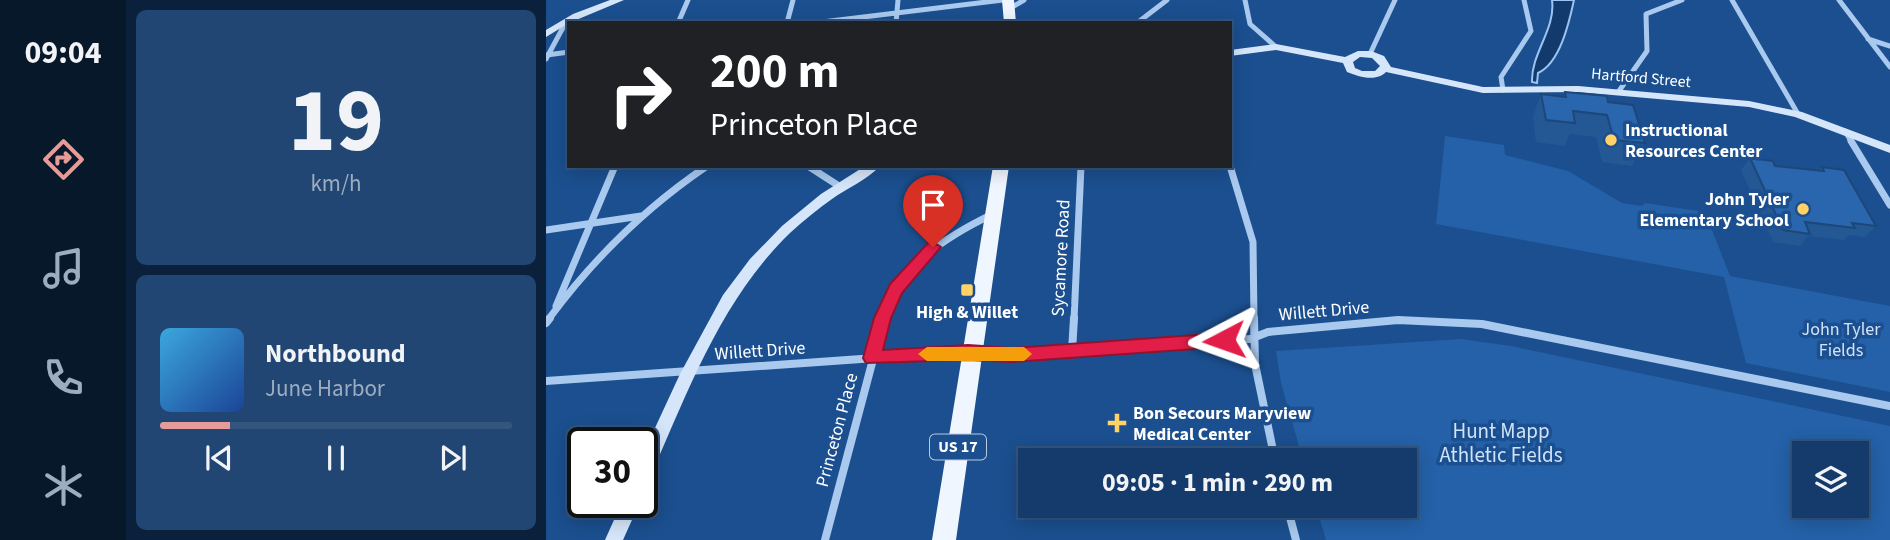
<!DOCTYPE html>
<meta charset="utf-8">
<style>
:root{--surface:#143b6b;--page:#214673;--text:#f1f3f6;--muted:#9dadc1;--line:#33557e;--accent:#e69b98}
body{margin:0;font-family:"Source Sans 3",sans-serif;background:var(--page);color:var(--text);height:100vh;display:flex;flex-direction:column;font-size:26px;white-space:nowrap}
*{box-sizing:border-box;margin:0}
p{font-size:23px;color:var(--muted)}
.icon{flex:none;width:38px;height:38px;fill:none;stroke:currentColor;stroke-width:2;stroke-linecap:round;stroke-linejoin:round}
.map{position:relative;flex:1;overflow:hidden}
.details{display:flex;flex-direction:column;gap:10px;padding:10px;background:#0b203b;width:420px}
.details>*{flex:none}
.top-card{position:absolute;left:21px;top:21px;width:665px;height:147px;border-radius:0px;box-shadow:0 4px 18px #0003,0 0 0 2px var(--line);background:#202124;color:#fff;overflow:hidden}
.tools{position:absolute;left:1246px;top:441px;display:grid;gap:14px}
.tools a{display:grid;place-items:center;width:77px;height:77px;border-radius:0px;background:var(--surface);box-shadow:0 4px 18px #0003,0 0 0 2px var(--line);font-size:35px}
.speed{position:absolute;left:21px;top:427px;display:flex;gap:14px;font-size:35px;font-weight:700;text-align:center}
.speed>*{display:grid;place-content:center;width:91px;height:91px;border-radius:50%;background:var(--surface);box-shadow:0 4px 18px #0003,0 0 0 2px var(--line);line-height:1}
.speed .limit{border:4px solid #111;border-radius:10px;background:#fff;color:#111}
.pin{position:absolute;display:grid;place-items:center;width:60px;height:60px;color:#fff;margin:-72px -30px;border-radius:50% 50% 50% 0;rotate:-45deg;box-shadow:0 0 7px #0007}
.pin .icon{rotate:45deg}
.me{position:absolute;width:77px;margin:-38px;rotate:266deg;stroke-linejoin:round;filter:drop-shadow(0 0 5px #0008)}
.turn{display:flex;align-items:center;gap:24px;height:147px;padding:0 28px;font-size:32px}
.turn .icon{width:91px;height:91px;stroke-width:2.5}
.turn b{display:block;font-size:49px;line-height:60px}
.details .tile{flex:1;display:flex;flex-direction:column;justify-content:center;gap:10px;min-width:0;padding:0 24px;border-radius:10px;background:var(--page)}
.details .dial{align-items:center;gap:0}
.dial b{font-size:91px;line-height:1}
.song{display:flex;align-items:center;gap:21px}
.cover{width:84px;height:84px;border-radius:10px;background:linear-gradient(135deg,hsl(200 70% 55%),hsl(220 70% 35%))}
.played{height:7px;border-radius:4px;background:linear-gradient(90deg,var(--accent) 20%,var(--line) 20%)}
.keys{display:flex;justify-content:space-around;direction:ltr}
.trip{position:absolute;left:472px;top:448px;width:399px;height:70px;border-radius:0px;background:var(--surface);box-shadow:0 4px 18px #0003,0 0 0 2px var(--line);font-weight:700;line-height:70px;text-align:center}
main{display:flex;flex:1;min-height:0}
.menu{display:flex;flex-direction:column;width:126px;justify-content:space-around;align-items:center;background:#08182b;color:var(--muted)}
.menu .icon{width:49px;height:49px}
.menu .active{color:var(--accent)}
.menu b{font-size:32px;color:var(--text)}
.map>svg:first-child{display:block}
.green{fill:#2461a8;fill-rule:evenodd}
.water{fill:#123a6d;stroke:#9cc4f0;stroke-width:2}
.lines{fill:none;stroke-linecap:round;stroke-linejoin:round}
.street-far2{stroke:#a9c9ee;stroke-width:5}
.street-far1{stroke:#a9c9ee;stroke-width:7}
.street{stroke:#a9c9ee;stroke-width:8}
.secondary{fill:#d6e6fa;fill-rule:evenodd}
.primary{fill:#f0f6ff;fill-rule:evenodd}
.wall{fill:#245895}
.building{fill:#2a66ad;stroke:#1d4779;stroke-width:2}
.route{fill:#e11d48;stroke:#92132f;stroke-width:2}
.slow{fill:#f59e0b}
.poi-dot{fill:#ffd166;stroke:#1b4f8f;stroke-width:2.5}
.labels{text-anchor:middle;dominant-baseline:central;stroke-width:7;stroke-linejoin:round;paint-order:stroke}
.far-street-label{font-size:16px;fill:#fff;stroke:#1b4f8f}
.shield{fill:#1b4f8f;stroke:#bbcadd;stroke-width:2}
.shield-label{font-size:16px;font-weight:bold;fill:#fff}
.poi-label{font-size:18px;font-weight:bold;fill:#fff;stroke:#1b4f8f;text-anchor:start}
.street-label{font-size:18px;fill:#fff;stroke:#1b4f8f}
.park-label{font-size:18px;fill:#cfe3fa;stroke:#1b4f8f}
.near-park-label{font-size:21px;fill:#cfe3fa;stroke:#1b4f8f}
</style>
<main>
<nav class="menu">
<b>09:04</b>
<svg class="icon active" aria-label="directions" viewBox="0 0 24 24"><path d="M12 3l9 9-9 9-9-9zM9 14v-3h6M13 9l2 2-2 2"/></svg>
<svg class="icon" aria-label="music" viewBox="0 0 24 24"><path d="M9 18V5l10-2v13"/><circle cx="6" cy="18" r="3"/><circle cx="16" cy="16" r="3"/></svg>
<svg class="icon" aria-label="phone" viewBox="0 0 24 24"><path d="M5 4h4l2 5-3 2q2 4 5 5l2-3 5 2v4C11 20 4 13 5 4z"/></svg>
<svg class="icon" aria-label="climate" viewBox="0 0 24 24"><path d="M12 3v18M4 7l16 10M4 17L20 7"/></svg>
</nav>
<section class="details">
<div class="tile dial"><b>19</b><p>km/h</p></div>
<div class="tile">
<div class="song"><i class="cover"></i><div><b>Northbound</b><p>June Harbor</p></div></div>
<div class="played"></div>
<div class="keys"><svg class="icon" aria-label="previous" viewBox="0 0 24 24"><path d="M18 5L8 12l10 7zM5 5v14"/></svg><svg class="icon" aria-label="pause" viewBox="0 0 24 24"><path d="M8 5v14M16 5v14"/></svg><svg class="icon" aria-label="next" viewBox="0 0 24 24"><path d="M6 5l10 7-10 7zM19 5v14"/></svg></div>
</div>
</section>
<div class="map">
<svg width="1344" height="540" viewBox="0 0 1344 540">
<rect width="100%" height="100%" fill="#1b4f8f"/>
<path class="green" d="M899,136L958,145L959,155L1022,171L1076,203L1096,206L1099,203L1159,212L1184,276L1344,306V392L1200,363L1178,277L890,224Z
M915,339L965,346L1344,426V540H780L770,506H859V460H757L735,383L730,351ZM1258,453H1311V506H1258Z"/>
<path class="water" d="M1006,0H1028C1023,23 1014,63 992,73L991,83L986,82C985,53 1010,29 1006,0Z"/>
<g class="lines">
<path class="street-far2" d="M699,0L704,24L730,47
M1186,0L1252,114
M1293,0L1344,67
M463,9L478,0
M132,23L142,0
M241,23L247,0
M268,23L457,0
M350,23L352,0
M591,23L621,0
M1322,39L1344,46
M824,54L849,0
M1,55L23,52
M0,59L20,22
M957,90L955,77L985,31L978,0
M1073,91L1101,51L1100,14L1136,0
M1299,131L1306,143"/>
<path class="street-far1" d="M1305,141L1344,205
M262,166L293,186
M684,166L707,242L708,320
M0,230L95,216
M10,306L69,166
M2,320C47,259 99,208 161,166
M337,320C351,267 401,236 447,214
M528,320L535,166"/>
<path class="street" d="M708,318L709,364L729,460
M0,323L4,318
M526,351L528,318
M0,381L386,354L466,355L704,339L722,332L852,320L936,324L1344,406
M741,506L750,540
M279,540L338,318"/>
<path class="secondary" d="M64,0H78L23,23L0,37V30L27,14Z
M730,44L799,57L812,51H825L838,56L845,67L937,87L1032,86L1203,101L1256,112L1344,145V153L1249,117L1203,107L1032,92L937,93L840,72C830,82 813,77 801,72L797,63L730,50L684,56V50ZM814,57L826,58L834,66L829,71H816L809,68L807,62Z
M319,166H334C321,180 301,188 286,199C272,209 257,221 244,233C174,301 141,394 102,482L96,484V456L134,374L177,295L204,259L236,226L275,194Z
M76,502H94L77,540H59Z"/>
<path class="primary" d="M456,0H468L470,23H458Z
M447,166H463L410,540H386Z"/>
</g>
<path class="wall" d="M1019,92L1062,102L1099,143L1086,166L1056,162L1050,137L1024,134L1019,146L990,142L987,117L995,94L1017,97Z
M1204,158L1229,166L1273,170L1276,167L1330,226L1319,237L1303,235L1298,240L1262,236L1254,246L1227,242L1195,170Z"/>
<path class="building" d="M1019,92L1061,96L1062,102L1087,105L1099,143L1068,140L1061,115L1027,111L1029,123L1000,120L995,94L1020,97Z
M1204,158L1227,161L1229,166L1278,171L1276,167L1298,170L1330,226L1306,223L1309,228L1259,222L1264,234L1237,230Z"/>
<path class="route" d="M387,242L395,247L356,293L345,318L337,350L422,345L466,348L678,333L687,340L678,347L466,362L422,360L320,363L317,358L328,318L344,284L382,243Z"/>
<path class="slow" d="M381,347H478L486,354L478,361H381L372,354Z"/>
<g class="poi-dot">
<circle cx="1065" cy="140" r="7"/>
<circle cx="1257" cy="209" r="7"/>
<rect x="414" y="283" width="14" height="14" rx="3.5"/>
<path d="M567.5 412.5h7v7h7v7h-7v7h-7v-7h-7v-7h7z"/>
</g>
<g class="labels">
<g class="far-street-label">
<text transform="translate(1095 78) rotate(5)">Hartford Street</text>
</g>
<rect class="shield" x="384" y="434.5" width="56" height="25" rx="5"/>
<g class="shield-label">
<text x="412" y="447">US 17</text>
</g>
<g class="poi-label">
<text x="1079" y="130">Instructional<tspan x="1079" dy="21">Resources Center</tspan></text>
<text x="1243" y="199" text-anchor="end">John Tyler<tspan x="1243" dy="21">Elementary School</tspan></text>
<text x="421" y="312" text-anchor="middle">High &amp; Willet</text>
<text x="587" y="413">Bon Secours Maryview<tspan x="587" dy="21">Medical Center</tspan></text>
</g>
<g class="street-label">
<text transform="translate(515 258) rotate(-87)">Sycamore Road</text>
<text transform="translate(778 311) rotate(-5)">Willett Drive</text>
<text transform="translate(214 351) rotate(-4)">Willett Drive</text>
<text transform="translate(291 430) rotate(-75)">Princeton Place</text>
</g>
<g class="park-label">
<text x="1295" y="329">John Tyler<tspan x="1295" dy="21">Fields</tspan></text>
</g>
<g class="near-park-label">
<text x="955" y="431">Hunt Mapp<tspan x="955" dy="24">Athletic Fields</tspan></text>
</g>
</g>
</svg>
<div class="tools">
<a><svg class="icon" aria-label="layers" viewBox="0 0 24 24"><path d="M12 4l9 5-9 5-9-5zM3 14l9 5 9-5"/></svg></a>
</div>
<div class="speed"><div class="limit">30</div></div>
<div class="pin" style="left:387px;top:247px;background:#d93025"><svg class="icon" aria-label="arrive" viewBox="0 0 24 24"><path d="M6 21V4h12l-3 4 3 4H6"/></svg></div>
<svg class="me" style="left:678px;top:340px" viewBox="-20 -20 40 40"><path d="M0-17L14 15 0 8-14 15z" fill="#e11d48" stroke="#fff" stroke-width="4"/></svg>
<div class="trip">09:05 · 1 min · 290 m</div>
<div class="top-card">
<div class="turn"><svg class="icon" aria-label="right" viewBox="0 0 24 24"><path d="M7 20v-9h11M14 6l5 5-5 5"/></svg><div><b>200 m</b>Princeton Place</div></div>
</div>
</div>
</main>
